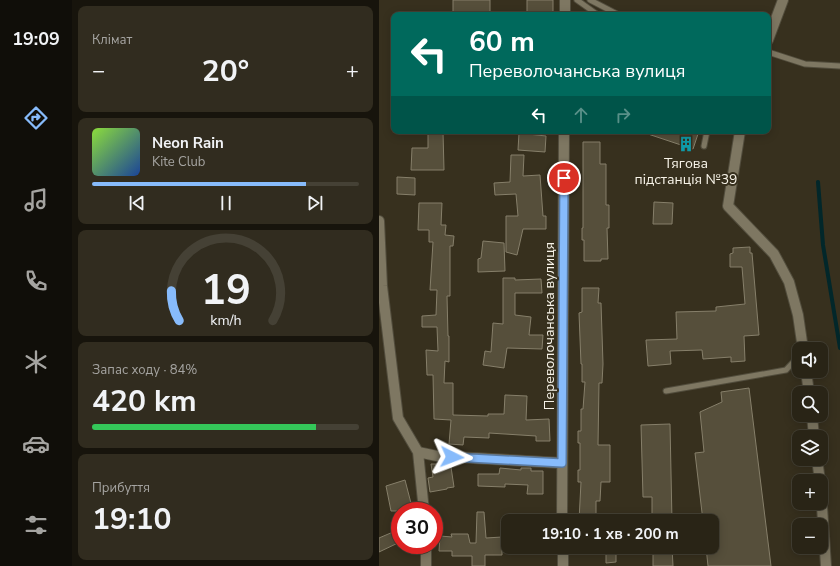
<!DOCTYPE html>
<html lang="uk">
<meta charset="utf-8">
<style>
:root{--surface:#292416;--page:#312c1f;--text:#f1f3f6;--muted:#a5a4a1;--line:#454135;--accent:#87bbfb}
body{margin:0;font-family:"Nunito Sans",sans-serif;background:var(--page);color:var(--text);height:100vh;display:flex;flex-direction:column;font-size:15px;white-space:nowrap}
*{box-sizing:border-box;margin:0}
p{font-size:13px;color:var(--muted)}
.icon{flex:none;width:22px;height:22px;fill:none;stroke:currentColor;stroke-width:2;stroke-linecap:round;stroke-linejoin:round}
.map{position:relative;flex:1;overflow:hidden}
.side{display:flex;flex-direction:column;gap:6px;padding:6px;background:#17140c;width:307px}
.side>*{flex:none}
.guide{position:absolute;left:12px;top:12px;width:380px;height:122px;border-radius:8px;box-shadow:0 2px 10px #0003,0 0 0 1px var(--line);background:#00695c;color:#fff;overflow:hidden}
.controls{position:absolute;left:413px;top:342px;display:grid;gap:8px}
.controls a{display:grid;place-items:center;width:36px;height:36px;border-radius:8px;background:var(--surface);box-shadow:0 2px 10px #0003,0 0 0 1px var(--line);font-size:20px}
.speed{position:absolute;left:12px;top:502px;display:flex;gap:8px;font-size:20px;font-weight:700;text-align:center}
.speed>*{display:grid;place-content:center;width:52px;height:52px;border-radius:50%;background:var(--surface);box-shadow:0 2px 10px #0003,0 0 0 1px var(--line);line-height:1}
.speed .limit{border:6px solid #d22;background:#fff;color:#111}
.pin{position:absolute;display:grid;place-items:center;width:34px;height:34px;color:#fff;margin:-17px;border:2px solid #fff;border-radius:50%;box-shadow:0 1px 4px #0007}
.me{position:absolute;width:44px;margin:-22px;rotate:93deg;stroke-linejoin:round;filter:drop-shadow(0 0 3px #0008)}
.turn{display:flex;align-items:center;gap:14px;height:84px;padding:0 12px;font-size:18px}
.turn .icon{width:52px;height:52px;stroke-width:2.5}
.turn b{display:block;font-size:28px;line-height:34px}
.lanes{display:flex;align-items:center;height:38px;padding:0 12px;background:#0003;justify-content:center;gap:20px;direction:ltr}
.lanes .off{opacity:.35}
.big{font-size:30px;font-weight:700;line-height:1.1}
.side .card{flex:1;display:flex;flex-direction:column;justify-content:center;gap:6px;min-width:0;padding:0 14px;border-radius:8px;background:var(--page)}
.side .dial{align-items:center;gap:0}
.dial svg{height:104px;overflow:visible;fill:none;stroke:var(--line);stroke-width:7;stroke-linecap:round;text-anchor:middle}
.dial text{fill:var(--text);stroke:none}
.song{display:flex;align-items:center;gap:12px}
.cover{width:48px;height:48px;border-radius:6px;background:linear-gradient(135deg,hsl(90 70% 55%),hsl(220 70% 35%))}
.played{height:4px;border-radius:2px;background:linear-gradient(90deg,var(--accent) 80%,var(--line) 80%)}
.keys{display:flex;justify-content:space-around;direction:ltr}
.heat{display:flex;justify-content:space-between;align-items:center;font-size:22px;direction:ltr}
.charge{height:6px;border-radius:3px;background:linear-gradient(90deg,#34c759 84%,var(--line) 0)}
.trip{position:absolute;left:122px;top:514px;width:218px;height:40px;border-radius:8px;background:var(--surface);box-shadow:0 2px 10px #0003,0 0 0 1px var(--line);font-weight:700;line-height:40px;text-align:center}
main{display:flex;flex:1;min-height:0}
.menu{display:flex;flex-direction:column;width:72px;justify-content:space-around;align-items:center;background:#100e09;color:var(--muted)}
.menu .icon{width:28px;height:28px}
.menu .current{color:var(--accent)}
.menu b{font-size:18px;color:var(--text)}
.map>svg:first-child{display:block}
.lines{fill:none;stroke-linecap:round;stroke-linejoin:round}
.stream{stroke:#02272a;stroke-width:4}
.building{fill:#564f3b;stroke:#867f6a}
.lane-casing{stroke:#524d3d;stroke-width:7}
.street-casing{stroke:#524d3d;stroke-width:12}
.lane{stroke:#7e7762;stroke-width:5}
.street{stroke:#7e7762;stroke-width:10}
.route-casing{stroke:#587aa3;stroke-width:10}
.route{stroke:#87bbfb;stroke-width:7}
.labels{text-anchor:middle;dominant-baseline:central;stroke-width:4;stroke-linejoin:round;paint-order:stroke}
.poi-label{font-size:14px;fill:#f7f3e8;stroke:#37301e}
.street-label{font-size:14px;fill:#f7f3e8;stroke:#37301e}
</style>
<main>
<nav class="menu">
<b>19:09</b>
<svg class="icon current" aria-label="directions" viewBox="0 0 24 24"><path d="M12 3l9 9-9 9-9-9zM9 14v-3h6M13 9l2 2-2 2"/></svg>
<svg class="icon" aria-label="music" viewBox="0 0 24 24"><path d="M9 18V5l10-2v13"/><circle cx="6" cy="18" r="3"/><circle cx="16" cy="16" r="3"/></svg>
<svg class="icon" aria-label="phone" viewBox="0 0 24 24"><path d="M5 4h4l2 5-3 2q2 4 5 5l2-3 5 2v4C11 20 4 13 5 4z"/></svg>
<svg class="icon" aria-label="climate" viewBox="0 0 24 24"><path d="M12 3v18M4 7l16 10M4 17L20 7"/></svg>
<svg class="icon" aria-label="car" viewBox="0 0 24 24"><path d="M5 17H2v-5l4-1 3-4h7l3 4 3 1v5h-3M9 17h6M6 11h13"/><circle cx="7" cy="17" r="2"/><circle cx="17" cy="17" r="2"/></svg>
<svg class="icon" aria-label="filters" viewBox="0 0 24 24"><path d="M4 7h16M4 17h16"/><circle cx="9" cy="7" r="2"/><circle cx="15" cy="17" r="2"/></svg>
</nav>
<section class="side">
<div class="card"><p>Клімат</p>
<div class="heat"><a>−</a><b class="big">20°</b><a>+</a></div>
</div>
<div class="card">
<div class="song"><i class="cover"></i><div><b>Neon Rain</b><p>Kite Club</p></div></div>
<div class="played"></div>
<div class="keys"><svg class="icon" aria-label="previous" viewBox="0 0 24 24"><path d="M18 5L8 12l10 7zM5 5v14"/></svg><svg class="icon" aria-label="pause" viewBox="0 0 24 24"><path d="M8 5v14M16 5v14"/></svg><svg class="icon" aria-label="next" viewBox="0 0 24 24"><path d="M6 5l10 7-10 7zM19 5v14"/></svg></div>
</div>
<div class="card dial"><svg viewBox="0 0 100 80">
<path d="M14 69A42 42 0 1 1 86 69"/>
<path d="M14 69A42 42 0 0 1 8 46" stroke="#87bbfb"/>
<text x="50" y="56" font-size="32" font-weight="700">19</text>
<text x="50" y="72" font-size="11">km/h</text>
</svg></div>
<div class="card"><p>Запас ходу · 84%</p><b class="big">420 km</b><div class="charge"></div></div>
<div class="card"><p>Прибуття</p><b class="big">19:10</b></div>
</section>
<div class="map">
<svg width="461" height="566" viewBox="0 0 461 566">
<rect width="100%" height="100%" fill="#37301e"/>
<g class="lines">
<path class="stream" d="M439,182L444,245L461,348"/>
</g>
<path class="building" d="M74,0H111V15H74Z
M148,0H174V15H148Z
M266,131H320L314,149L266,133Z
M49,132H64L65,170H32L33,148H49Z
M140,133L167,136L166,152L139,150Z
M204,142H221V164H227V205H230V228H228L229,259H222V261H205V240H203V228H204Z
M132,155H145L144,176L161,175L164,216H167V229H144L138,255L127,252V216H139L137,194L116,195L115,183L131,182Z
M18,177L36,178V195L18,194Z
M275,202L294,203L293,224H274Z
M40,203H63L62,225H67L66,235L75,236L74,246H71V296H68L69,336H70V362L66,361L65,383H74V415L109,416V414H125L126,395L148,396L147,420L170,419L171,441H157V436L110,433V438L85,437L84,445L70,444L72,420L55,419L54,375H48L47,350L59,351L58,327H43V316L57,315L58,290H51L54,242H50V230H39Z
M104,241L125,243L126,271L99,272V259L102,258Z
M371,247V253H373L380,335L365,336L366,361L352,362V357L324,359L323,350L291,351L292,364L269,366L267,340L298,339L297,312L337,311V307L366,304L363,267H351V254L354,253V248Z
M124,278H136V280L162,279L163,293H136V315L152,317L150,335H164L163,349L128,348L125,368L104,365L106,351L112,352L114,323L124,324Z
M203,288H220L219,303H222L224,364L223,383H220L219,445H231V482H222L221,501H217V521H200L202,482H199V470H201V443H199V431H202V409H204L206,382H203V364H202L200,313L203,312Z
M370,388L392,566H329L327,547H333V521H324L316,453L325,452L321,412L343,402L342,392Z
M291,424L293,521H273V497H264L262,425Z
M52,464H65V468L72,467L75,487L68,488V489L51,492L49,478L54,477Z
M121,468L142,470V468H152V471H164V494H148L149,485L126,484V487L99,486V474H120Z
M26,480L34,511H12L7,486Z
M98,512H105L107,538L123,537V555H106V566H93V556H73V551H60L61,536L73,537L72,534H89L91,543H97Z
M21,529V542L0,552V538Z
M274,547H293L294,566H274Z
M237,549V562L227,563V550Z"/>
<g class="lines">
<defs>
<path id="lane" d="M198,0L219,15
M211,0L240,15
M389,52L426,64L461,66
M325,146L328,131
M287,391L407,370L420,356"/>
<path id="street" d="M186,15V0
M389,40L404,0
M361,131L349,206L395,254L410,282L419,315L424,349
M0,221L3,286L19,418L39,452L45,511
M427,371L430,393
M433,415L435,437
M39,452L58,456L183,463
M438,459L441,481
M442,492L447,566
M183,521L185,131
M47,545V566
M184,547V566"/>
</defs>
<use href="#lane" class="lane-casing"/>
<use href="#street" class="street-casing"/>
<use href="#lane" class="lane"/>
<use href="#street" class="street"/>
</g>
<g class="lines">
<defs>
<path id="route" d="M73,457L183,463L185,178"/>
</defs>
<use href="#route" class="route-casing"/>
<use href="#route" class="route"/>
</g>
<defs>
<symbol id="building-bare" viewBox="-9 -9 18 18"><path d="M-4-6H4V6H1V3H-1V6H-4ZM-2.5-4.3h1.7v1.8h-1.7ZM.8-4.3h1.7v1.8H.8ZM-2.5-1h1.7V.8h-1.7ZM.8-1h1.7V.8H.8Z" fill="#0f9aa8" stroke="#37301e" stroke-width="2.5" paint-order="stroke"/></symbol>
</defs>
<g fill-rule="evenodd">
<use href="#building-bare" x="296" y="133" width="22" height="22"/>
</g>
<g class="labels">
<g class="poi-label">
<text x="307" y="163">Тягова<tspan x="307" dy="16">пiдстанцiя №39</tspan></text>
</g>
<g class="street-label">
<text transform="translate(170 326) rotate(-90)">Переволочанська вулиця</text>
</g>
</g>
</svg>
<div class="controls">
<a><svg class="icon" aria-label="sound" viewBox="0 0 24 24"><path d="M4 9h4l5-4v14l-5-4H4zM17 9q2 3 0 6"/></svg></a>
<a><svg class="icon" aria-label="search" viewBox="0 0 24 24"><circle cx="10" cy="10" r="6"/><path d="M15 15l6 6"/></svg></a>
<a><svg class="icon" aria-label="layers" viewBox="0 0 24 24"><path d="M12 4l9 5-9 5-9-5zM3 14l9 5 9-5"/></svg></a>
<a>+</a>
<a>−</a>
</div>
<div class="speed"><div class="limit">30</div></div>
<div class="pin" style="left:185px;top:178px;background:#d93025"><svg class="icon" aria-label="arrive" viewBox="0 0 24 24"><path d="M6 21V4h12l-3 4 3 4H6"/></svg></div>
<svg class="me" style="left:73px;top:457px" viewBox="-20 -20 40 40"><path d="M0-17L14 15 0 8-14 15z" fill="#87bbfb" stroke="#fff" stroke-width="4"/></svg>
<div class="trip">19:10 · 1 хв · 200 m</div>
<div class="guide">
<div class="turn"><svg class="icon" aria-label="left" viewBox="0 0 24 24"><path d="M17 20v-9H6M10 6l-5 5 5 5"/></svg><div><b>60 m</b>Переволочанська вулиця</div></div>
<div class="lanes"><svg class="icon" aria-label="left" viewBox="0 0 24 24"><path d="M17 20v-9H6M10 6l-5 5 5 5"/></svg><svg class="icon off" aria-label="ahead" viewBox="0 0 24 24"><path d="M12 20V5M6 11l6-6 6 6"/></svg><svg class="icon off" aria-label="right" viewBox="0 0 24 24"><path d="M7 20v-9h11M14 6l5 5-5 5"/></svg></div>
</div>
</div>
</main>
